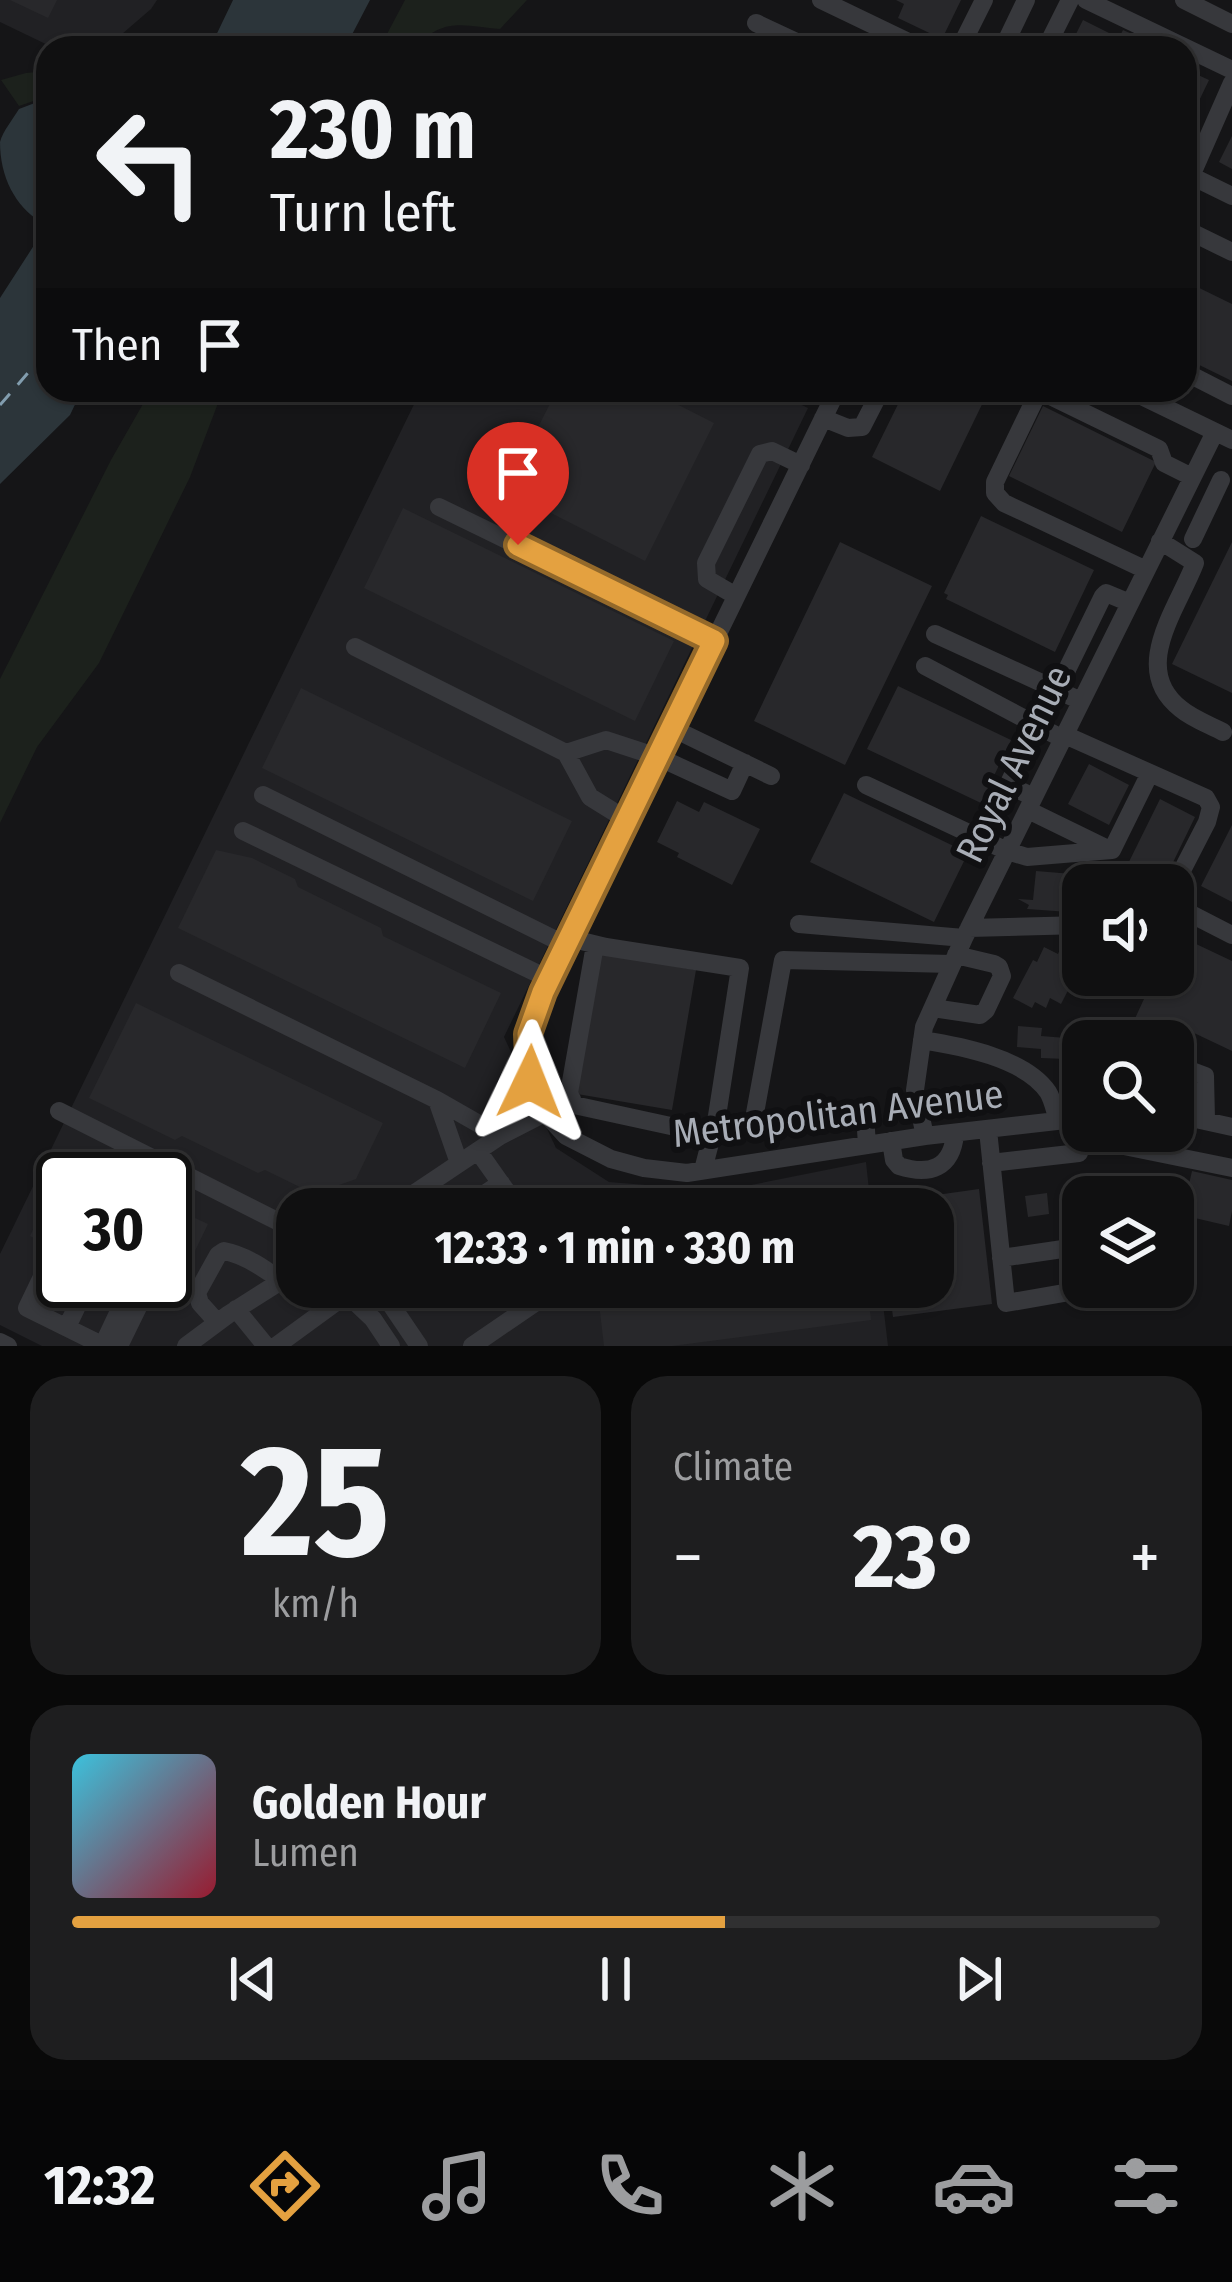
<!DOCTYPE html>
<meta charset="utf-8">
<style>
:root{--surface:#101011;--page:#1e1e1f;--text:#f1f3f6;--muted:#9c9d9f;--line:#303031;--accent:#e4a140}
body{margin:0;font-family:"Fira Sans Condensed",sans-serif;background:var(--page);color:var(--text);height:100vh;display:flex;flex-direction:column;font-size:45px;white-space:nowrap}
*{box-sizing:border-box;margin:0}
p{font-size:39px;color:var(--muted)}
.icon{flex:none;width:66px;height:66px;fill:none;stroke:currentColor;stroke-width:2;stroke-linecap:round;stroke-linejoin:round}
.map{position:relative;height:1346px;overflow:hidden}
.drawer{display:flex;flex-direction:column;gap:30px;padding:30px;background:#090909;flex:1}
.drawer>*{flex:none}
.top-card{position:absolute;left:36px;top:36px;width:1161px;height:366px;border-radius:36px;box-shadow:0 3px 9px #0004,0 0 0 3px var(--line);background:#101011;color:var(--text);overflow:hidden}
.tools{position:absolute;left:1062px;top:864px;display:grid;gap:24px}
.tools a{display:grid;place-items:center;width:132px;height:132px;border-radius:24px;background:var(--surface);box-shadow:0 3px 9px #0004,0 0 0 3px var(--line);font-size:60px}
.speed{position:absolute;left:36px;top:1152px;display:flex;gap:24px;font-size:60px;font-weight:700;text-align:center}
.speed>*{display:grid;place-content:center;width:156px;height:156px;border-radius:50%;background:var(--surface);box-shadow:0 3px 9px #0004,0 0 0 3px var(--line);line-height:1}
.speed .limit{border:6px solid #111;border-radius:18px;background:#fff;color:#111}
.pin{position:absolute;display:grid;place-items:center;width:102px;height:102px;color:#fff;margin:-123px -51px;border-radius:50% 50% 50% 0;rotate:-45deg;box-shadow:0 0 12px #0007}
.pin .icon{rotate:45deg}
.me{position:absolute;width:132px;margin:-66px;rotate:2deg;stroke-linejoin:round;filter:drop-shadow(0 0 9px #0008)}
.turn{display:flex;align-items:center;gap:42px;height:252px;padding:0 36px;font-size:54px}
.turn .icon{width:156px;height:156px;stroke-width:2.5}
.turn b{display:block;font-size:84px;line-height:102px}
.then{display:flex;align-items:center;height:114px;padding:0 36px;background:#0003;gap:24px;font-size:45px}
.big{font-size:90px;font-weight:700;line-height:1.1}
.drawer .tile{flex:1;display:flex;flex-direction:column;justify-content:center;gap:18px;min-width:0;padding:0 42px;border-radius:36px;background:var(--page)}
.drawer .dial{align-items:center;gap:0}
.dial b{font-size:156px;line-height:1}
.song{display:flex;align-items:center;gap:36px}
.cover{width:144px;height:144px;border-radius:18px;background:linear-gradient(135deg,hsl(190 70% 55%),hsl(350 70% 35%))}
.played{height:12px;border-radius:6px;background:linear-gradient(90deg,var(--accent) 60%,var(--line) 60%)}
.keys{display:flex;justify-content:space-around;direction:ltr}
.heat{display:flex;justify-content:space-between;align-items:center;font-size:66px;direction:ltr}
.drawer .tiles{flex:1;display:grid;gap:30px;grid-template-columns:1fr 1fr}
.tile:last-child{grid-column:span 2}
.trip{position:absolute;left:276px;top:1188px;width:678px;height:120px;border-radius:36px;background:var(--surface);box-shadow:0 3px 9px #0004,0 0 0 3px var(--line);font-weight:700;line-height:120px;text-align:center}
.tab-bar{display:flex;height:192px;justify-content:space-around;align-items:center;background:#060607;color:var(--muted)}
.tab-bar .icon{width:84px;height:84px}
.tab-bar .selected{color:var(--accent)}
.tab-bar b{font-size:54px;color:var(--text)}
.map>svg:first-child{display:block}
.built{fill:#212124;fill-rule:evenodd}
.green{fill:#1c211c}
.water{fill:#2c353a}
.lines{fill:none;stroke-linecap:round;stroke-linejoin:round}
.ferry{stroke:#829dae;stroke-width:3;stroke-dasharray:15 12;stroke-linecap:butt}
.building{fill:#28282b}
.minor{stroke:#37383c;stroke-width:18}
.route-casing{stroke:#94692a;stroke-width:30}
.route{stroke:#e4a140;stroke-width:21}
.labels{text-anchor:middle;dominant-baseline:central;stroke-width:12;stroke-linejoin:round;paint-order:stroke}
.street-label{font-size:39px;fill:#a8adb6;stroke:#101012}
</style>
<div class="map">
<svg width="1232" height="1346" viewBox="0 0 1232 1346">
<rect width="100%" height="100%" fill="#151517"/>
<path class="built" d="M0,0H157L151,9L122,34L93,48H54L0,22Z
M421,390H771L808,408L504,1037L556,1148L609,1182L721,1191L866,1162L871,1209H297V1287H881L888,1346H42L0,1325V1254ZM63,1179H165V1281H63Z"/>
<path class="green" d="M405,0H527L500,29C467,26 440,16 417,48H376L387,34Z
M48,71V96L19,106L1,80L26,73Z
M151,390H223L190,477L99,663L37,747L0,823V679L111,460Z"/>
<path class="water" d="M233,0H370L345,48H210Z
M48,98V390H82L70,415L0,484V298L40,236L41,222C15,206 0,177 0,142C3,131 13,119 19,109Z"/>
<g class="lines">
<path class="ferry" d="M0,405L48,350"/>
</g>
<path class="building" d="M10,0H57L48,18Z
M896,0H961L942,39L898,18L904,4Z
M1083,20L1119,38L1123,30L1141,38L1137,48H1069Z
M1185,69L1209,80L1198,103L1191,100L1185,113Z
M1232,136V169L1219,162Z
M1185,281L1232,304V381L1185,358Z
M557,390H649L714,423L645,561L506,490Z
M905,390H989L940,491L872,457Z
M1043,406L1156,462L1122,532L1009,476Z
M403,508L674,641L635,721L364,588Z
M981,516L1094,570L1055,652L946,599L948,595L944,593Z
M840,542L932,586L845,765L754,721Z
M1232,542V693L1172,664Z
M898,686L1011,740L981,803L867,749Z
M301,688L572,821L533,901L262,768Z
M1089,764L1129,785L1109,825L1068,804Z
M844,793L968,853L934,922L810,862Z
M1160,799L1195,817L1162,885H1083V913L1027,909L1029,905L1018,899L1033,900L1036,871L1121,878Z
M677,801L699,812L704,802L760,829L732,885L677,857L679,853L657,842Z
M1232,825V902L1201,886Z
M216,850L252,858L295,879L298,887L381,928L383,936L501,993L465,1068L178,928Z
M1175,934L1232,961V1051L1192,1032L1184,1050L1173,1045V1041H1165L1132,1025L1155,975H1173Z
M1044,947L1058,954L1061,947L1083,961L1061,1004L1050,998L1046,1008L1035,1002L1032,1008L1013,998L1033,960L1037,962Z
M601,954L696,970L672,1110L577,1094Z
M136,1003L383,1123L356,1179L314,1194L265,1170L258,1173L182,1136L175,1140L89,1098Z
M1018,1026L1042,1028L1041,1036L1066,1038V1028L1102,1030L1101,1041H1083V1076L1065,1075L1066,1059L1041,1058V1049L1017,1047Z
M68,1157L114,1179H63V1252L30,1236Z
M1192,1171L1232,1180V1211L1229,1226L1182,1215Z
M920,1187L922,1197L979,1189L992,1304L893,1317L889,1287H933V1209H879L877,1193Z
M1047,1193L1049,1214L1028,1217L1025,1196Z
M165,1204L208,1224L170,1303L123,1281H165Z
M597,1287H867L871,1320L672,1346H604Z"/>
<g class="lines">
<path class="minor" d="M821,0L921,48
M1086,0L1232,70
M1184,0L1232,24
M756,23L809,48
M960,48L984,0
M1003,48L1026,0
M1046,48L1070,0
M1185,173L1232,196
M1191,176L1232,83
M1185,229L1232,252
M1185,372L1232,396
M837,390L543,992L528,1033L530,1081L545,1113L566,1136L611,1159L644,1168L687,1173L925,1136L1083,1118
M1129,390L1232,440
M823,418L848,428L862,427L881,390
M439,507L714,641
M1193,539L1221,480
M1160,541L1195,563C1178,608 1129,669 1181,709C1193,719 1210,725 1223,732
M1146,570L1004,503L995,493V482L1036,397L1044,393L1159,449L1164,463L1192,477
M736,596L707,579L706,563L760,454L772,451L801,465
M935,634L1081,701
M355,647L566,753
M925,666L1063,739
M1057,690L1103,596L1106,593L1130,603
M672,728L771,776
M1150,773L1206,798L1211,807L1207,822L1173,888
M866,785L1007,851L1027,857L1112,850L1150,773L1065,735
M263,795L566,945
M1034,797L1012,787L1010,781L1037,725
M1028,810L1110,850
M627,820L590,797L566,753L606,740L658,757L732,791L745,763
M243,831L549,979
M1191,914L1232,935
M799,924L964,938
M969,928L1083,925
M569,938L606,947L740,968L717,1116L703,1170
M595,945L569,1093L574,1105L712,1135
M179,973L437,1100L500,1136
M933,1008L980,1015L986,1010L1002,976L999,967L994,964L956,955
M922,1040C960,1046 1025,1058 1048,1092C1053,1100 1055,1112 1058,1120
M1173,1064L1205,1076L1206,1119
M437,1100L459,1163
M59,1111L297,1231
M1173,1114L1232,1127
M988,1130L1006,1303L1098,1287
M1123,1131L1124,1146L1232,1168
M925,1136L915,1090L924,1027L964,938L1215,432
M891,1141L894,1160L899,1166C930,1176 952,1168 955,1134
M867,1145L865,1115L753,1124L783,960L952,964
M478,1151L519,1209
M991,1163L1079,1153
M335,1209L348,1201
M391,1209L500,1136L572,1099
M462,1209L501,1183
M52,1256L27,1308L104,1346
M1001,1258L1083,1246
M379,1287L419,1346
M236,1309L266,1346
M217,1322L200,1303L197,1293L218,1255L224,1251C245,1255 264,1268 281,1281
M67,1327L89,1281
M0,1342L8,1346
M103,1345L127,1294
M119,1346L141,1301
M186,1346L229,1314L297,1271
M276,1346L339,1300H353L373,1319L391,1346
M472,1346L558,1287"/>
</g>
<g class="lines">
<defs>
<path id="route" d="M518,545L714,641L543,992L528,1034L530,1082"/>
</defs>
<use href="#route" class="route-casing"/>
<use href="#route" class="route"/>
</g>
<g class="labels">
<g class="street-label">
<text transform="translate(1014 764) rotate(-64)">Royal Avenue</text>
<text transform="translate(838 1114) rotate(-7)">Metropolitan Avenue</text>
</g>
</g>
</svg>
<div class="tools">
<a><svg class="icon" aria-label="sound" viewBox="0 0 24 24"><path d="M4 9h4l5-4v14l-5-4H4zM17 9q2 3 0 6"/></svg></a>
<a><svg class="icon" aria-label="search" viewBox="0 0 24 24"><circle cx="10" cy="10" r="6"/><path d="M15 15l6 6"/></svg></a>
<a><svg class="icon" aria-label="layers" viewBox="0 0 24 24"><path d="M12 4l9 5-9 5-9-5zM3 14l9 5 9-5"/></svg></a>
</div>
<div class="speed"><div class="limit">30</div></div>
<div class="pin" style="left:518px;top:545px;background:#d93025"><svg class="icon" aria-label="arrive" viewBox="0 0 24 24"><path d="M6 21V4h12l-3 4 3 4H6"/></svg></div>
<svg class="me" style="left:530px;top:1082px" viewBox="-20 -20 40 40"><path d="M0-17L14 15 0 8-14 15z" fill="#e4a140" stroke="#fff" stroke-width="4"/></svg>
<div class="trip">12:33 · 1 min · 330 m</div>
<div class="top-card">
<div class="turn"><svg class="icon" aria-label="left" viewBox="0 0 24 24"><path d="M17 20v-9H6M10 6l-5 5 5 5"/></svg><div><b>230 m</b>Turn left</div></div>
<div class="then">Then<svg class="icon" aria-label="arrive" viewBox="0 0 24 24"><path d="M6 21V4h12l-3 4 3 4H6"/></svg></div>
</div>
</div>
<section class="drawer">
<div class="tiles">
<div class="tile dial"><b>25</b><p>km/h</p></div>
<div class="tile"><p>Climate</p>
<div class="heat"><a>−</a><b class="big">23°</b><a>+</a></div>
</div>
<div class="tile">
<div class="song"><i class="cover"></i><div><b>Golden Hour</b><p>Lumen</p></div></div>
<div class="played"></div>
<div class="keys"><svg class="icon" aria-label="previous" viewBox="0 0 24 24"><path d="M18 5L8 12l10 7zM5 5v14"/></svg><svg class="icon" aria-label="pause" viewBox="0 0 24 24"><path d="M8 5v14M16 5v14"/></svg><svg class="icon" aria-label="next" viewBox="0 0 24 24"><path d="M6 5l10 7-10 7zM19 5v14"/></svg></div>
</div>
</div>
</section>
<nav class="tab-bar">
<b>12:32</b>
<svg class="icon selected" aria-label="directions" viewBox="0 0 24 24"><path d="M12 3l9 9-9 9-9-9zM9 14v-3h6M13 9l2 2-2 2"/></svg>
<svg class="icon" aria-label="music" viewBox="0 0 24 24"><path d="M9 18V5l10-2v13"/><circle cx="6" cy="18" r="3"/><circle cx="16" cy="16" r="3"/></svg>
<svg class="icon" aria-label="phone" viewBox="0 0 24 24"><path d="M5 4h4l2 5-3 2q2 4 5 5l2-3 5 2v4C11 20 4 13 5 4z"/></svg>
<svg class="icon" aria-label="climate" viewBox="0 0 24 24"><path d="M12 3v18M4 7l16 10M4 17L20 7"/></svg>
<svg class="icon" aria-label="car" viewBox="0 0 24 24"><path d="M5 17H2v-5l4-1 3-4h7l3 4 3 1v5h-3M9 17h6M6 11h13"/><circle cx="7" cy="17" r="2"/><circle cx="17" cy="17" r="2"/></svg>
<svg class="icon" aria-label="filters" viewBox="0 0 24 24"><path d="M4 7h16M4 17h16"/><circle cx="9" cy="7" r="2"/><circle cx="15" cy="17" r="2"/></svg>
</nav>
